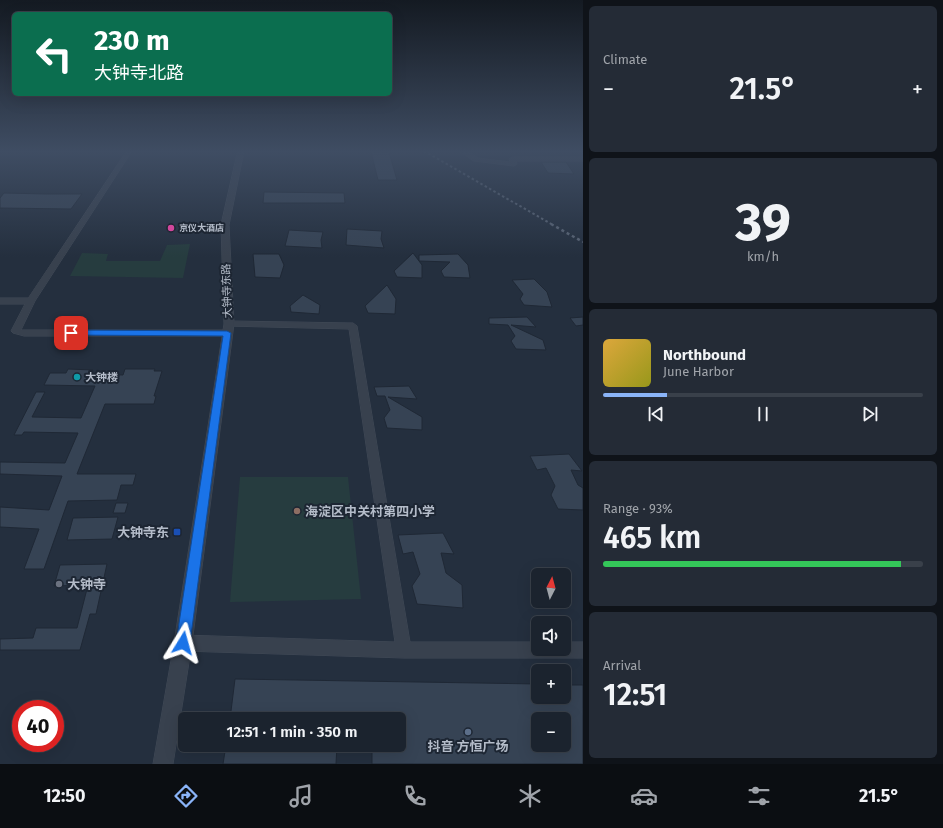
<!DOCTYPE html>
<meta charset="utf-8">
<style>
:root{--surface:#1b232e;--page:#242b36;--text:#f1f3f6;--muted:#a0a4aa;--line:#39404a;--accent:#8ab4f8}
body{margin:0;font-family:"Fira Sans","Noto Sans SC",sans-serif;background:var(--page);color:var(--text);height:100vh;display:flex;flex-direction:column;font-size:15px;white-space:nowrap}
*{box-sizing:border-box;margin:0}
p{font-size:13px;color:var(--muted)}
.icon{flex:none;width:22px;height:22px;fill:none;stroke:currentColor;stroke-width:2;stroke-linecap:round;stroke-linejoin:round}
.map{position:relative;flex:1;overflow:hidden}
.panel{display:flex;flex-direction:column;gap:6px;padding:6px;background:#0f1319;width:360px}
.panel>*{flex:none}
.top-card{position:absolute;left:12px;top:12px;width:380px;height:84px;border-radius:6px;box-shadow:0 4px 16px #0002,0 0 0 1px var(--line);background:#0b6e4f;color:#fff;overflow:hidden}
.needle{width:26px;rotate:6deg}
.tools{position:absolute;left:531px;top:568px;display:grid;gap:8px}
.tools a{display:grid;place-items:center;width:40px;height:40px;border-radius:6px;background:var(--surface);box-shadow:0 4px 16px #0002,0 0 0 1px var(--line);font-size:20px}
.speed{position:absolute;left:12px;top:700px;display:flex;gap:8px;font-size:20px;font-weight:700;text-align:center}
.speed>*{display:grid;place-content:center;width:52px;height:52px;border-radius:50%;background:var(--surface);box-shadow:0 4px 16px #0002,0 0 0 1px var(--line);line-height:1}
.speed .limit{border:6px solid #d22;background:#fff;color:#111}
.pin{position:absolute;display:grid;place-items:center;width:34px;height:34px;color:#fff;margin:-17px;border-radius:8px;box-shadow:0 2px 6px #0006}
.me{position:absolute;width:44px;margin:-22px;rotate:8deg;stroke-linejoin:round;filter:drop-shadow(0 0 3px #0008)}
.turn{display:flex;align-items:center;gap:14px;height:84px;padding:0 16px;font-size:18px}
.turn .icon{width:52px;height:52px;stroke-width:2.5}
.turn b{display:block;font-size:28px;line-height:34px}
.big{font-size:30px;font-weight:600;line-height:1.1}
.panel .tile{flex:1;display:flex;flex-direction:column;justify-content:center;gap:6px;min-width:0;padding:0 14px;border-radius:6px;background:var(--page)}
.panel .dial{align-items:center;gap:0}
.dial b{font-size:52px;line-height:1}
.song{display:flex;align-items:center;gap:12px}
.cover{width:48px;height:48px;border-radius:6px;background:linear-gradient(135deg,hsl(40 70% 55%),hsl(60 70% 35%))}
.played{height:4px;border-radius:2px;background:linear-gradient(90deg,var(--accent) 20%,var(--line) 20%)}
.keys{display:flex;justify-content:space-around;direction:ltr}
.heat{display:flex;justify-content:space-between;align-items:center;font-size:22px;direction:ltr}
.charge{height:6px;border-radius:3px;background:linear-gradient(90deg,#34c759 93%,var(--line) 0)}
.trip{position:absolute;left:178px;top:712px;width:228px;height:40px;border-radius:6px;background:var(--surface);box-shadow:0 4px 16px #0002,0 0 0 1px var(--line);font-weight:600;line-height:40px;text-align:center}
.dock{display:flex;height:64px;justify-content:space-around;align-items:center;background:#0b0e12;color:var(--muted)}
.dock .icon{width:28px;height:28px}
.dock .active{color:var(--accent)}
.dock b{font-size:18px;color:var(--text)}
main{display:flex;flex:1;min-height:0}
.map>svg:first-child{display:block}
.green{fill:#263c3f}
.building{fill:#364354;stroke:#1f2835;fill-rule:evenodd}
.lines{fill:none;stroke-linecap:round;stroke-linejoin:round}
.minor-casing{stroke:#414a57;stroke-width:1}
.tertiary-casing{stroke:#414a57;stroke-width:1}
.minor{fill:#38414e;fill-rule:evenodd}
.tertiary{fill:#38414e;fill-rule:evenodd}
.rail-far1{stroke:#5a6575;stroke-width:2;stroke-dasharray:2.5 2.5;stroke-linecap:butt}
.rail{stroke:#5a6575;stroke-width:2.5;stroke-dasharray:3 3;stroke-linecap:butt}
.route{fill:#1a73e8;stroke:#114b97}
.hotel-dot{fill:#d1479c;stroke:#1d2633;stroke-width:1.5}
.culture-dot{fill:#0f9aa8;stroke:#1d2633;stroke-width:1.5}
.education-dot{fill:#8d6e63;stroke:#1d2633;stroke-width:1.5}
.transit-dot{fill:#1a4fb4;stroke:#1d2633;stroke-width:1.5}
.worship-dot{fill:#6b7280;stroke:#1d2633;stroke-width:1.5}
.service-dot{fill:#5c6f8a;stroke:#1d2633;stroke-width:1.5}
.labels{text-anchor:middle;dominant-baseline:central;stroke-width:4;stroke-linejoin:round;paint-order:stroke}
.far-poi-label{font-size:9px;font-weight:bold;fill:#b4bcc9;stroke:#1d2633;text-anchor:start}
.street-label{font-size:11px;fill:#b4bcc9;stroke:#1d2633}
.poi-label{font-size:11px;font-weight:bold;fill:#b4bcc9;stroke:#1d2633;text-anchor:start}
.near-poi-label{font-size:13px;font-weight:bold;fill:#b4bcc9;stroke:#1d2633;text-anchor:start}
</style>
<main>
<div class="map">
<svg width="583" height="764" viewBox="0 0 583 764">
<rect width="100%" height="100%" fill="#242f3e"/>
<path class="green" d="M190,244L183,278L70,276L82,253L108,254L106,261H160L167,245Z
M240,477H348L361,599L230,602Z"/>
<path class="building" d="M371,152H389L397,180H378Z
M541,162H566L574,174L548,173Z
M264,192L344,193L345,203H263Z
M4,193L46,194H82L71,209L0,208V198Z
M347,229L382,231L381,239L384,248L346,245Z
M289,230L323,232L321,240L322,248L285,246Z
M413,253L422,265V278L397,277L394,271Z
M253,254H279L284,265L280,278L255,277Z
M458,254L468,265L470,278L444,277L441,271L450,262L419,261V255Z
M534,279L547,292L552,307L524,305L520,299L523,294L512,280Z
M387,285L396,299L395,314L368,313L365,306Z
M303,295L320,305L319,314L291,312L290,306Z
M527,317L536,327L511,325L543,340L546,350L516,349L511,341L515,336L508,325L489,324V318Z
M583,317V325L576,326L570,318Z
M68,369L93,370L91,374L123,375L125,369H155L154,371H162L154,396H156L154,404H105L77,474H136L133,485H121L117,500L68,501L44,569H24L39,529L0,527V507L49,510L62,476L0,474V462L65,463L78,433L24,432L22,435H14L36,392H45L32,417L81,418L95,386L44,385L50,373H66Z
M409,386L417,399L388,397L422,417V430L387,428L384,418L390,410L385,396H377L374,387Z
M569,454L582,471L571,470L578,485L583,488V510L558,509L551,495L555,486L546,468L537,470L530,456Z
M116,503H128L125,513H113Z
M118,517L112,539L67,540L73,518Z
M443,533L454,554L441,553L446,573L462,585L463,608L417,604L412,586L420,574L413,552L403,554L398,535Z
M107,564L96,614H90L80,650H0V639L33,638L36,628H77L88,585L54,586L60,565Z
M235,679L538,684V697H564V685H583V764H372V745H399V719H230ZM538,719H564V745H538Z
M226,745H337L336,764H223Z"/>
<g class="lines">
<defs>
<path id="minor" d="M127,151H132L35,301L21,330H227L232,333L227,336H24L13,333L11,331L25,304H0V298H28Z
M460,151H468L478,158L510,162L509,159L512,157H583V161H516L517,164L514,166L474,161Z
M229,321L353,323L357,326L410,642H538V649H564V642H583V658H404L183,651L178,648L175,643L178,638L183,635L395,642L349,329L226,326L225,324L226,322Z"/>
<path id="tertiary" d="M238,151H244L229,225L234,324L192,643L173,764H153L174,643L224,324L221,225Z"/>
</defs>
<use href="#minor" class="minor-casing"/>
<use href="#tertiary" class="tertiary-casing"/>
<use href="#minor" class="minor"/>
<use href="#tertiary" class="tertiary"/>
<path class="rail-far1" d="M424,151L553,225"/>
<path class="rail" d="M551,224L583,242"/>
</g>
<linearGradient id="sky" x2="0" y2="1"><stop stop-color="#141a22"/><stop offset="0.59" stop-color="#3f4d63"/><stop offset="1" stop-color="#3f4d63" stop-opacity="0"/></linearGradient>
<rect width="583" height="257" fill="url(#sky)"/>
<path class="route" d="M71,330L227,331L231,333L190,643L188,648L183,650L178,648L176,643L223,336L68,335L67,333L68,331Z"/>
<circle class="hotel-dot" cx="171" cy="228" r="4"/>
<circle class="culture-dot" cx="77" cy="377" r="4"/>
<circle class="education-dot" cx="297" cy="511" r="4"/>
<rect class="transit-dot" x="173" y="528" width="8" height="8" rx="2"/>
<circle class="worship-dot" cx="59" cy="584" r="4"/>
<circle class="service-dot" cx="468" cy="732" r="4"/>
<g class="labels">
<g class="far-poi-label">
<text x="179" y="228">京仪大酒店</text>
</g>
<g class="street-label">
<text transform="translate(227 291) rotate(-92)">大钟寺东路</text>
</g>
<g class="poi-label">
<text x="85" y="377">大钟楼</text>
</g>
<g class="near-poi-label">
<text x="305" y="511">海淀区中关村第四小学</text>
<text x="169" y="532" text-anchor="end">大钟寺东</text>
<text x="67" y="584">大钟寺</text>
<text x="468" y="746" text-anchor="middle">抖音 方恒广场</text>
</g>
</g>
</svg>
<div class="tools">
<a><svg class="needle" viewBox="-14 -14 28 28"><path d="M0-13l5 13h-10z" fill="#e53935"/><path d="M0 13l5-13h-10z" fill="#a0a4aa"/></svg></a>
<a><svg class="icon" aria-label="sound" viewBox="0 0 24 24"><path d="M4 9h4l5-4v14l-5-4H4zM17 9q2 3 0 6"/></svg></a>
<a>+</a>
<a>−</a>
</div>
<div class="speed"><div class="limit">40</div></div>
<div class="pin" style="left:71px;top:333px;background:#d93025"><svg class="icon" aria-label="arrive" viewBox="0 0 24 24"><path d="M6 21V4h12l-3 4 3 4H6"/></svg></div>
<svg class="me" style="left:183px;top:643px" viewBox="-20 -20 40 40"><path d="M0-17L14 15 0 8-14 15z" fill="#1a73e8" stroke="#fff" stroke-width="4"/></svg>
<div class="trip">12:51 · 1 min · 350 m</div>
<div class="top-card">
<div class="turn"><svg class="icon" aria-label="left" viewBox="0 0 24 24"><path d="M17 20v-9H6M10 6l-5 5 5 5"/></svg><div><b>230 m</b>大钟寺北路</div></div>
</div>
</div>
<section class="panel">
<div class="tile"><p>Climate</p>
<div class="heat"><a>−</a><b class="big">21.5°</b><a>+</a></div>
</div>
<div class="tile dial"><b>39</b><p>km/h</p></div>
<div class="tile">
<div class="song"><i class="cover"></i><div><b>Northbound</b><p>June Harbor</p></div></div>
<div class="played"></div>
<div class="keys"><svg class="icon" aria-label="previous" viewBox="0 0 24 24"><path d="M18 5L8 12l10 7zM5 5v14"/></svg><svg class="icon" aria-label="pause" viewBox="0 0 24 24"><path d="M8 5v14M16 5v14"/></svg><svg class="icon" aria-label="next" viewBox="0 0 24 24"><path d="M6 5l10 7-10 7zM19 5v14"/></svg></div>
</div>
<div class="tile"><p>Range · 93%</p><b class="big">465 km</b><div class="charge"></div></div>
<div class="tile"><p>Arrival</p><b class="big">12:51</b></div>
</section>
</main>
<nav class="dock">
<b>12:50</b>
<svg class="icon active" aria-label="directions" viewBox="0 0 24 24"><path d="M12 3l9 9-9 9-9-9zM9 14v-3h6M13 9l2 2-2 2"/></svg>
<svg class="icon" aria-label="music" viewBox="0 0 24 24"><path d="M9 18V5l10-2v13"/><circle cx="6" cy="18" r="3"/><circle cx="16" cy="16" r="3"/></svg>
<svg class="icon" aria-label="phone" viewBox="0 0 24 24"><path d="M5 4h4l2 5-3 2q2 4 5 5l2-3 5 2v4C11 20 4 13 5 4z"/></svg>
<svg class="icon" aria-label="climate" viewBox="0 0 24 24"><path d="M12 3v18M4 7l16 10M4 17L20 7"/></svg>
<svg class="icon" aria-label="car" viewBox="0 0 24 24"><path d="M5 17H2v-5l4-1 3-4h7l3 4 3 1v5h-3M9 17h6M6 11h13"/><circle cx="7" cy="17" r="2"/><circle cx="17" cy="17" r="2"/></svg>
<svg class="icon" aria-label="filters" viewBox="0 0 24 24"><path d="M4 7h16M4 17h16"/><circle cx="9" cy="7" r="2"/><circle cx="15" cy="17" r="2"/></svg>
<b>21.5°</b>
</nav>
